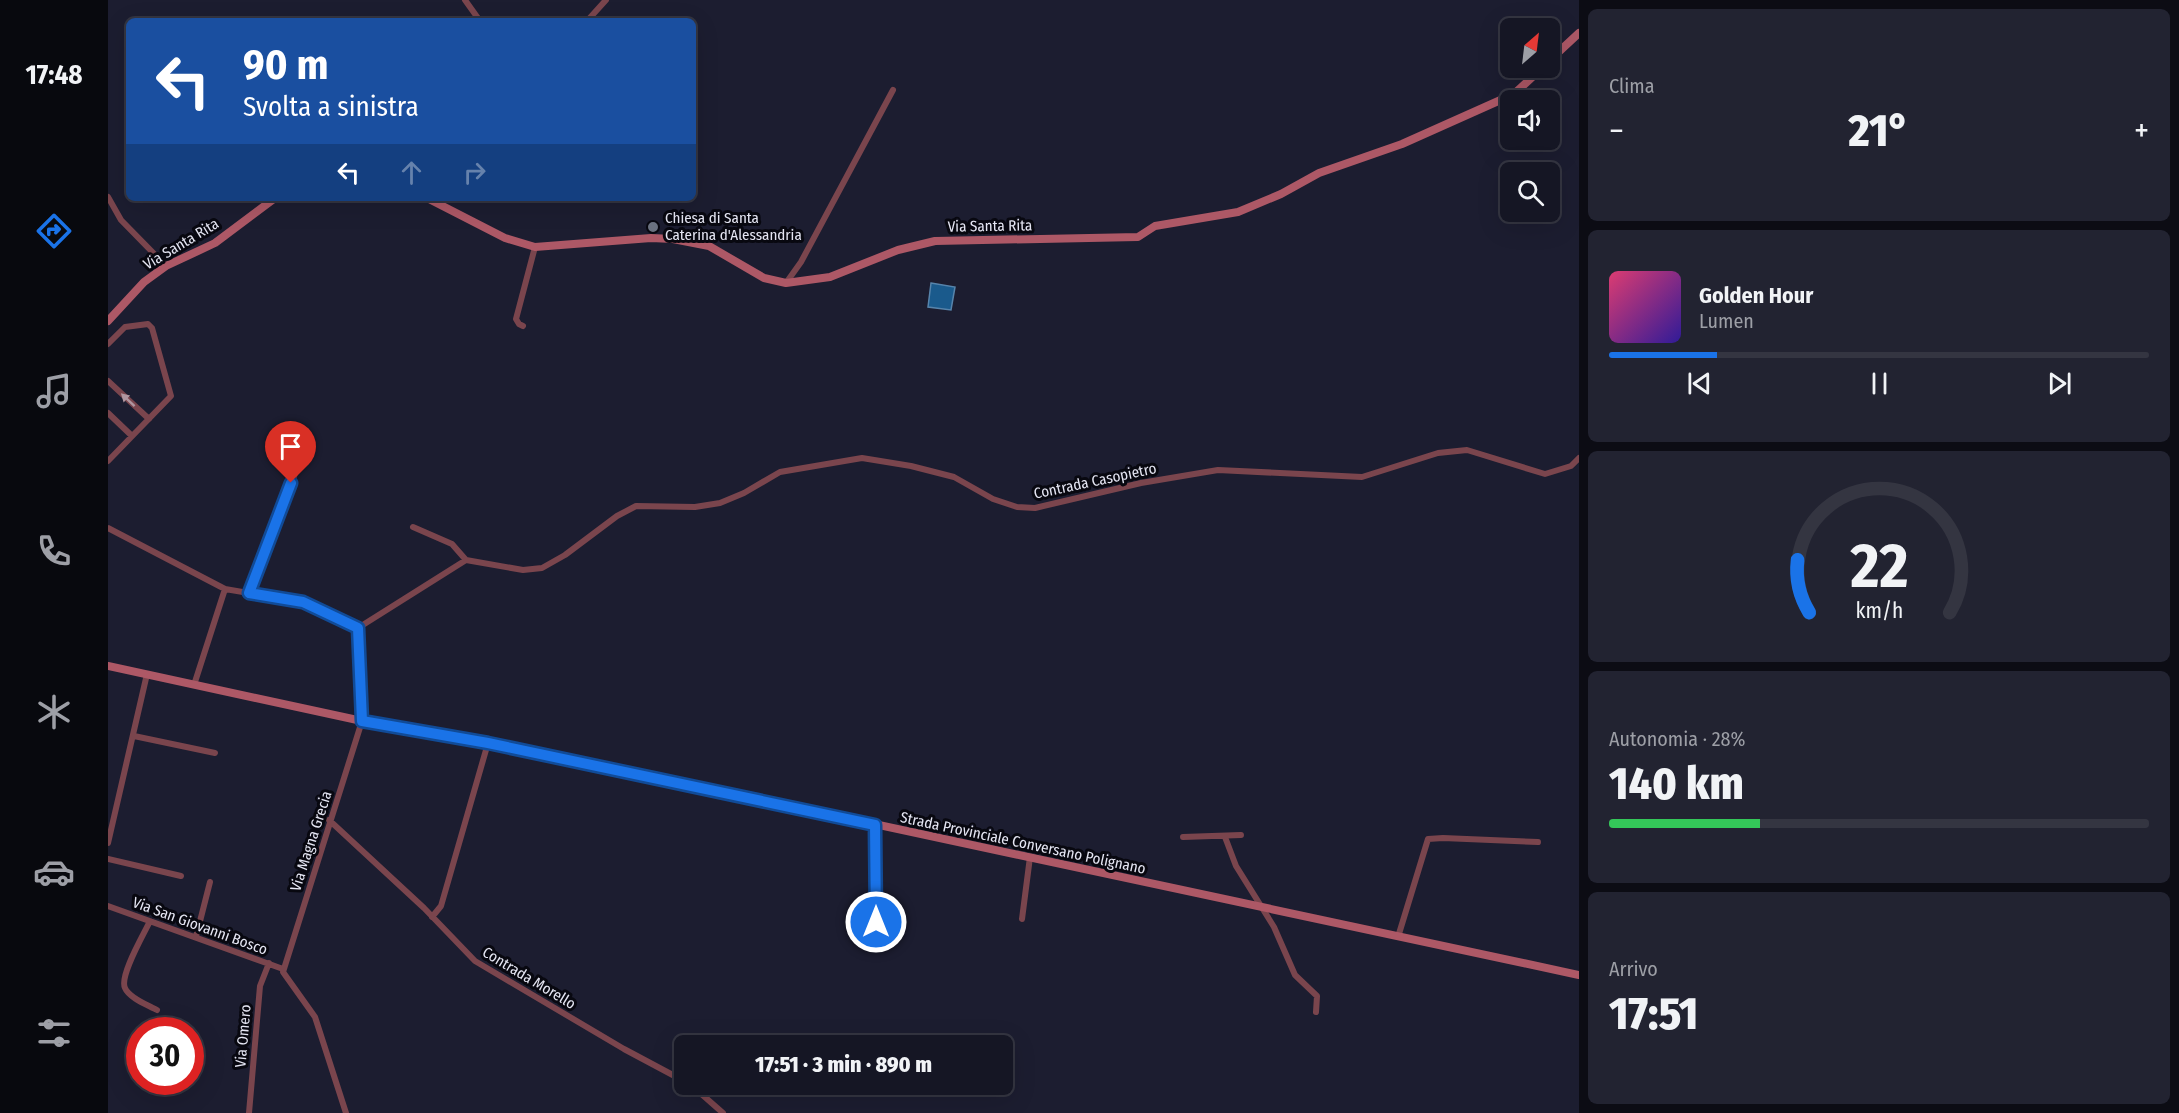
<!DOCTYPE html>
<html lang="it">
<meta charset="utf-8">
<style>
:root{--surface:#151624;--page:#222331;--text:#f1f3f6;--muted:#9d9fa6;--line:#343541;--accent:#1a73e8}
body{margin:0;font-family:"Fira Sans Condensed",sans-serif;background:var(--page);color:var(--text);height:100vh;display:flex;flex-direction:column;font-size:22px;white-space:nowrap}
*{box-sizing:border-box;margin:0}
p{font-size:20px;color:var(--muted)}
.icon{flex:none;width:33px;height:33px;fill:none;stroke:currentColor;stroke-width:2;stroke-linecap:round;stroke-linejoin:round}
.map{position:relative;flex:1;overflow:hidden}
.details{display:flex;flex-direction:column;gap:9px;padding:9px;background:#0c0c14;width:600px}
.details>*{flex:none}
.banner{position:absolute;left:18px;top:18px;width:570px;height:183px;border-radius:9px;box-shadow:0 6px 24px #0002,0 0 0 2px var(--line);background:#1a4fa0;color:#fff;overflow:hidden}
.needle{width:39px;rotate:28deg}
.buttons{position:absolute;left:1392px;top:18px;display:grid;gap:12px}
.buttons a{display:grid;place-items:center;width:60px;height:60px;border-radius:9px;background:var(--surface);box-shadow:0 6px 24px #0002,0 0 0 2px var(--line);font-size:30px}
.speed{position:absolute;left:18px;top:1017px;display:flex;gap:12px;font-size:30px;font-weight:700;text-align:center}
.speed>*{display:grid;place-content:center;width:78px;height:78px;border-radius:50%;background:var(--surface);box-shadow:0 6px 24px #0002,0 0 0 2px var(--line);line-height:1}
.speed .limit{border:9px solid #d22;background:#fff;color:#111}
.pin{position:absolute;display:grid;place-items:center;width:51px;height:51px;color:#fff;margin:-62px -26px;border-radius:50% 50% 50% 0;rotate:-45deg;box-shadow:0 0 6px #0007}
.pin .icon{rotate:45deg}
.me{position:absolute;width:66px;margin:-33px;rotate:0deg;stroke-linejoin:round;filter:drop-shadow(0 0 4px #0008)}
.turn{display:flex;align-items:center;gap:21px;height:126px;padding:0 18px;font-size:27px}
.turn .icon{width:78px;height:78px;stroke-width:2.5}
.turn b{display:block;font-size:42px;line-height:51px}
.lanes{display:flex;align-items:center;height:57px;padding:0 18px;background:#0003;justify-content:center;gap:30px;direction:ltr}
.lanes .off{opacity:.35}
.big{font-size:45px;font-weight:800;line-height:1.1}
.details .widget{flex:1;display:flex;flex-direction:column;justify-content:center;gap:9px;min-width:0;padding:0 21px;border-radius:9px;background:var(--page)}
.details .dial{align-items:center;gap:0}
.dial svg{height:156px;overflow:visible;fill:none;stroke:var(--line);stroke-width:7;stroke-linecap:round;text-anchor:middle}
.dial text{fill:var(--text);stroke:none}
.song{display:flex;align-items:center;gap:18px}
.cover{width:72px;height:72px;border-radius:9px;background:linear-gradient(135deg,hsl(340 70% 55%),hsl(250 70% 35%))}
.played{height:6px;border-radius:3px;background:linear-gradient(90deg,var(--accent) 20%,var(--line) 20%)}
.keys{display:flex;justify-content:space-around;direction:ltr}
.heat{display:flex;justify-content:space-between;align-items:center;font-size:33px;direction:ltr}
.charge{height:9px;border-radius:4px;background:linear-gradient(90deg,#34c759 28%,var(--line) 0)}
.trip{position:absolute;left:566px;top:1035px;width:339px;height:60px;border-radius:9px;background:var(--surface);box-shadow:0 6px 24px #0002,0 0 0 2px var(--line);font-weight:800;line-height:60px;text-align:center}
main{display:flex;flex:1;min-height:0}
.dock{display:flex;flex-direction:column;width:108px;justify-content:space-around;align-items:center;background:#08090e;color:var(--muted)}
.dock .icon{width:42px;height:42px}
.dock .selected{color:var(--accent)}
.dock b{font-size:27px;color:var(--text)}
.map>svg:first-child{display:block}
.water{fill:#1a5a8c;stroke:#5784ab;stroke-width:1.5}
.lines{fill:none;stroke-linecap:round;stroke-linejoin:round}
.street{stroke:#7a454d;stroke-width:6}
.secondary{stroke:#ad5866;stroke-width:8}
.oneway{fill:#b096a0}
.route-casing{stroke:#114b97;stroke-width:15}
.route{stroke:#1a73e8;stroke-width:10}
.worship-dot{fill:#6b7280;stroke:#080810;stroke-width:2}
.labels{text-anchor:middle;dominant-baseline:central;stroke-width:6;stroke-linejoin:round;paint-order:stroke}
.poi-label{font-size:15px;fill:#e5e6f3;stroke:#080810;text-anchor:start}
.street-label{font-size:15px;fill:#e5e6f3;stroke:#080810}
</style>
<main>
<nav class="dock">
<b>17:48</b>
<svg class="icon selected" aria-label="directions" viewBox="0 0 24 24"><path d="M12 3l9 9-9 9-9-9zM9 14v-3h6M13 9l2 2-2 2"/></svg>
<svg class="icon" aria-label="music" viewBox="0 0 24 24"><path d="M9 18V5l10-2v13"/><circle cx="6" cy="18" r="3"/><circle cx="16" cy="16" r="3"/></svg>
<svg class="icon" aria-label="phone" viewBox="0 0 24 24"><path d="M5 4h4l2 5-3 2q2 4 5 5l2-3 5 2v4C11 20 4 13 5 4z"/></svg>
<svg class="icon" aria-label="climate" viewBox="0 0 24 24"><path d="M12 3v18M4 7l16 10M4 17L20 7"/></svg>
<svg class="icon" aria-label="car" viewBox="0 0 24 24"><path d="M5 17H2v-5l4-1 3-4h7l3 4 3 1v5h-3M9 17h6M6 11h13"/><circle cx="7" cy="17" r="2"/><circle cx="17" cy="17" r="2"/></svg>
<svg class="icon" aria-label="filters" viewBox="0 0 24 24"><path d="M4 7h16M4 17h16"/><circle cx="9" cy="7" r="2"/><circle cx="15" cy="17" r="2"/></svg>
</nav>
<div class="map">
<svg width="1471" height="1113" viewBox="0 0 1471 1113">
<rect width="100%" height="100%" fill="#1c1d30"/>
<path class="water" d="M823,283L847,287L843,310L820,307Z"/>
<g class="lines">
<path class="street" d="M357,0L372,21
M479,21L498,0
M0,197L13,220L58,266
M678,283L693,262L785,90
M415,326L411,324L408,319L427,247
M0,344L17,327L40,324L44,328L63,396L0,461
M0,381L41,419
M0,413L24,436
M305,527L344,544L358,560
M0,528L117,589L195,602L250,628
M141,593L200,440
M86,685L117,589
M26,736L107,753
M221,820L316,908L367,961L516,1049L576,1081
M767,825L768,944
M1075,837L1133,835
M1117,837L1128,866L1166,927L1187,975L1209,996L1208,1012
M0,843L39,674
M0,859L73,876
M0,906L175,969
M324,917L333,906L380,743
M914,919L922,857
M42,921C36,934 11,976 17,988C21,998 40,1005 49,1010
M88,937L102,882
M1290,937L1320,839L1335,838L1430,842
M582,1084L615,1113
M141,1113L152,986L161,963
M238,1113L207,1017L175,972L254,721L250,628L358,560L415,570L434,568L457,555L509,516L528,506L587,507L612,503L636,493L672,472L754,458L803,466L846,477L885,499L909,507L927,508L1033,483L1110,470L1254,477L1330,453L1359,450L1437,474L1463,466L1471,458"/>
<path class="secondary" d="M1442,60L1471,33
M319,198L397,238L427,247L543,238L565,239L601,246L656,278L678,283L722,277L790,250L827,241L1030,237L1047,226L1130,212L1173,194L1211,173L1294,144L1406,94L1434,68
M0,321L36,282L58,266L107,243L167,198
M0,666L254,721L380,743L645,798L1471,975"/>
</g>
<defs><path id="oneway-solid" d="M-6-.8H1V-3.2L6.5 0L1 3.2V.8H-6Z" transform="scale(1.5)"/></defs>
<use class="oneway" href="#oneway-solid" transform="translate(20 400) rotate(-137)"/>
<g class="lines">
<defs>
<path id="route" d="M183,483L141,593L195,602L250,628L254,721L380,743L767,825L768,922"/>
</defs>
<use href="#route" class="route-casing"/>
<use href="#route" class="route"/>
</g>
<circle class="worship-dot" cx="545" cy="227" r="6"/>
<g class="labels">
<g class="poi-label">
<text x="557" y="218">Chiesa di Santa<tspan x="557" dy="17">Caterina d'Alessandria</tspan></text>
</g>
<g class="street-label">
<text transform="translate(882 226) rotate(-1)">Via Santa Rita</text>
<text transform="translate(73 244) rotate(-31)">Via Santa Rita</text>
<text transform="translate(987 481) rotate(-12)">Contrada Casopietro</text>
<text transform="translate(203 841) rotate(-72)">Via Magna Grecia</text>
<text transform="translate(915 843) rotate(12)">Strada Provinciale Conversano Polignano</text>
<text transform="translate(92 926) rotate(20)">Via San Giovanni Bosco</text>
<text transform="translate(421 978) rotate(31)">Contrada Morello</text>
<text transform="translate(135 1036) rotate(-85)">Via Omero</text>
</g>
</g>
</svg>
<div class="buttons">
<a><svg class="needle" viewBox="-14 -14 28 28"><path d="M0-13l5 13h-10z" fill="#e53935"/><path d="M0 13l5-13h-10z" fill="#9d9fa6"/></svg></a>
<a><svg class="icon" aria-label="sound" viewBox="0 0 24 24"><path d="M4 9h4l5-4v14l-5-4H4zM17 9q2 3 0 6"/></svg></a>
<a><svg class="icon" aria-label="search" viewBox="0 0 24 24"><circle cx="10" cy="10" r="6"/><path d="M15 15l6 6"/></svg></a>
</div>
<div class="speed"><div class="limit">30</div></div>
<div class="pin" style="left:183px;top:483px;background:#d93025"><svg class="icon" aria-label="arrive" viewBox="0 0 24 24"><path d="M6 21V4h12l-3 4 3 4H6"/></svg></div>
<svg class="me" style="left:768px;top:922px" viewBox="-20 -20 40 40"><circle r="17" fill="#1a73e8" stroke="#fff" stroke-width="3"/><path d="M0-11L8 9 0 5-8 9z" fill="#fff"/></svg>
<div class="trip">17:51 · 3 min · 890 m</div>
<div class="banner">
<div class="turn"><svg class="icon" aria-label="left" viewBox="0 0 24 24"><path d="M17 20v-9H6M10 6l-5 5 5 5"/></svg><div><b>90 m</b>Svolta a sinistra</div></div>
<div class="lanes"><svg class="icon" aria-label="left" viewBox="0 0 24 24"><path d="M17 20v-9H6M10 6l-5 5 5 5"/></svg><svg class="icon off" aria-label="ahead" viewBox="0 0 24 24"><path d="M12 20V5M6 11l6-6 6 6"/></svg><svg class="icon off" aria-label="right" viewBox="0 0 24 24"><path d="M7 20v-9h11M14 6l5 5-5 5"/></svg></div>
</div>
</div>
<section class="details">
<div class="widget"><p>Clima</p>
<div class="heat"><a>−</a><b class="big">21°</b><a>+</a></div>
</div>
<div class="widget">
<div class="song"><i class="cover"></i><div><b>Golden Hour</b><p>Lumen</p></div></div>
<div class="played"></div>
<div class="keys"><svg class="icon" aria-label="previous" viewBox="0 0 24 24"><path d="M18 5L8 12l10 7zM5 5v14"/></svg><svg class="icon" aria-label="pause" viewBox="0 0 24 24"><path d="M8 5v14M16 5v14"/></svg><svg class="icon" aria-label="next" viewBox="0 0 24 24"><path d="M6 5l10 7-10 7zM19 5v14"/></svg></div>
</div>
<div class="widget dial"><svg viewBox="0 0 100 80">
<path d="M14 69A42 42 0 1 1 86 69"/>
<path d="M14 69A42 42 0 0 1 8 42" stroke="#1a73e8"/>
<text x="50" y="56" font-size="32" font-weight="700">22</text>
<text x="50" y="72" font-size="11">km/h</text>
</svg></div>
<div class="widget"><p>Autonomia · 28%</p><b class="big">140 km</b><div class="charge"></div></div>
<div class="widget"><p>Arrivo</p><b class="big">17:51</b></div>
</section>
</main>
